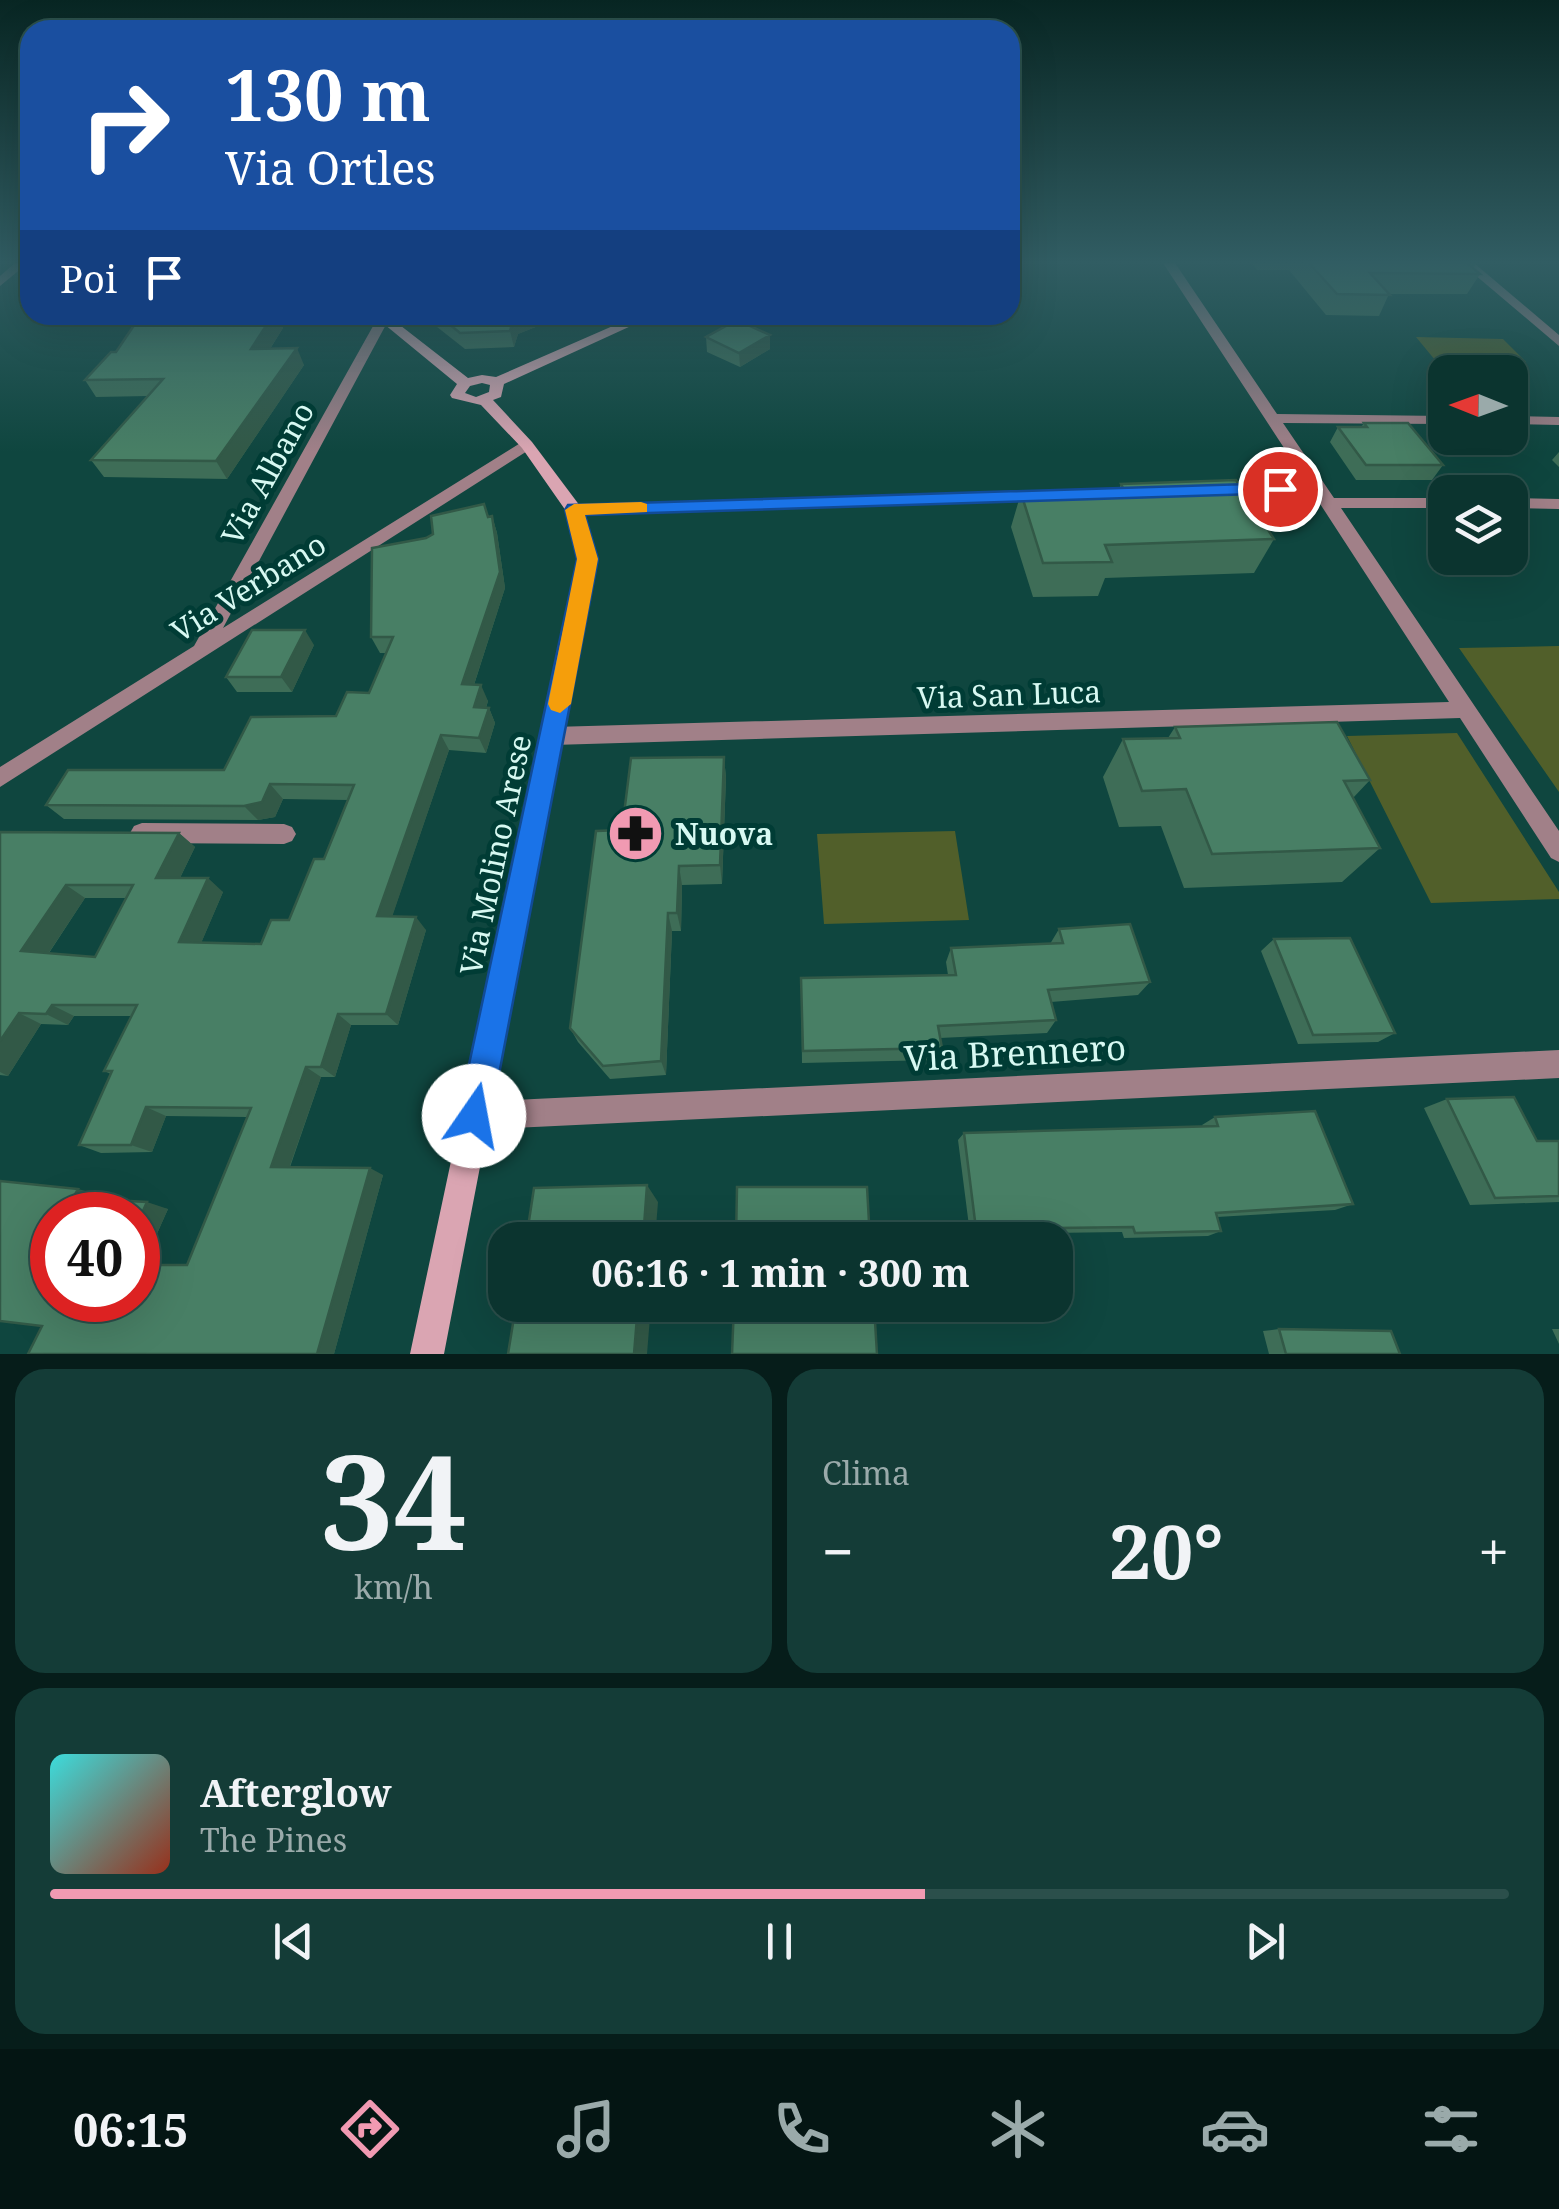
<!DOCTYPE html>
<html lang="it">
<meta charset="utf-8">
<style>
:root{--surface:#0b342f;--page:#143c37;--text:#f1f3f6;--muted:#9aaaaa;--line:#2b4f4b;--accent:#f19ab2}
body{margin:0;font-family:"Noto Serif",serif;background:var(--page);color:var(--text);height:100vh;display:flex;flex-direction:column;font-size:38px;white-space:nowrap}
*{box-sizing:border-box;margin:0}
p{font-size:32px;color:var(--muted)}
.icon{flex:none;width:55px;height:55px;fill:none;stroke:currentColor;stroke-width:2;stroke-linecap:round;stroke-linejoin:round}
.map{position:relative;height:1354px;overflow:hidden}
.panel{display:flex;flex-direction:column;gap:15px;padding:15px;background:#061d1a;flex:1}
.panel>*{flex:none}
.top-card{position:absolute;left:20px;top:20px;width:1000px;height:305px;border-radius:30px;box-shadow:0 10px 40px #0002,0 0 0 2px var(--line);background:#1a4fa0;color:#fff;overflow:hidden}
.needle{width:65px;rotate:271deg}
.tools{position:absolute;left:1428px;top:355px;display:grid;gap:20px}
.tools a{display:grid;place-items:center;width:100px;height:100px;border-radius:20px;background:var(--surface);box-shadow:0 10px 40px #0002,0 0 0 2px var(--line);font-size:50px}
.speed{position:absolute;left:30px;top:1192px;display:flex;gap:20px;font-size:50px;font-weight:700;text-align:center}
.speed>*{display:grid;place-content:center;width:130px;height:130px;border-radius:50%;background:var(--surface);box-shadow:0 10px 40px #0002,0 0 0 2px var(--line);line-height:1}
.speed .limit{border:15px solid #d22;background:#fff;color:#111}
.pin{position:absolute;display:grid;place-items:center;width:85px;height:85px;color:#fff;margin:-42px;border:5px solid #fff;border-radius:50%;box-shadow:0 2px 10px #0007}
.me{position:absolute;width:110px;margin:-55px;rotate:12deg;stroke-linejoin:round;filter:drop-shadow(0 0 8px #0008)}
.turn{display:flex;align-items:center;gap:35px;height:210px;padding:0 40px;font-size:45px}
.turn .icon{width:130px;height:130px;stroke-width:2.5}
.turn b{display:block;font-size:70px;line-height:85px}
.then{display:flex;align-items:center;height:95px;padding:0 40px;background:#0003;gap:20px;font-size:38px}
.big{font-size:75px;font-weight:700;line-height:1.1}
.panel .card{flex:1;display:flex;flex-direction:column;justify-content:center;gap:15px;min-width:0;padding:0 35px;border-radius:30px;background:var(--page)}
.panel .dial{align-items:center;gap:0}
.dial b{font-size:130px;line-height:1}
.song{display:flex;align-items:center;gap:30px}
.cover{width:120px;height:120px;border-radius:15px;background:linear-gradient(135deg,hsl(180 70% 55%),hsl(10 70% 35%))}
.played{height:10px;border-radius:5px;background:linear-gradient(90deg,var(--accent) 60%,var(--line) 60%)}
.keys{display:flex;justify-content:space-around;direction:ltr}
.heat{display:flex;justify-content:space-between;align-items:center;font-size:55px;direction:ltr}
.panel .tiles{flex:1;display:grid;gap:15px;grid-template-columns:1fr 1fr}
.card:last-child{grid-column:span 2}
.trip{position:absolute;left:488px;top:1222px;width:585px;height:100px;border-radius:30px;background:var(--surface);box-shadow:0 10px 40px #0002,0 0 0 2px var(--line);font-weight:700;line-height:100px;text-align:center}
.dock{display:flex;height:160px;justify-content:space-around;align-items:center;background:#041513;color:var(--muted)}
.dock .icon{width:70px;height:70px}
.dock .on{color:var(--accent)}
.dock b{font-size:45px;color:var(--text)}
.map>svg:first-child{display:block}
.green{fill:#515f2a}
.lines{fill:none;stroke-linecap:round;stroke-linejoin:round}
.street{fill:#a18088;fill-rule:evenodd}
.secondary{fill:#daa5b2;fill-rule:evenodd}
.wall{fill:#3e6d57;fill-rule:evenodd}
.shaded-wall{fill:#325947}
.building{fill:#487f65;stroke:#325947;stroke-width:2.5;fill-rule:evenodd}
.route{fill:#1a73e8;stroke:#114b97;stroke-width:2.5}
.slow{fill:#f59e0b}
.labels{text-anchor:middle;dominant-baseline:central;stroke-width:10;stroke-linejoin:round;paint-order:stroke}
.street-label{font-size:30px;fill:#d7f9f2;stroke:#003c35}
.poi-label{font-size:30px;font-weight:bold;fill:#d7f9f2;stroke:#003c35;text-anchor:start}
.near-street-label{font-size:35px;fill:#d7f9f2;stroke:#003c35}
</style>
<div class="map">
<svg width="1559" height="1354" viewBox="0 0 1559 1354">
<rect width="100%" height="100%" fill="#0f463f"/>
<path class="green" d="M1416,337L1503,339L1526,362L1435,360Z
M1559,646V792L1459,648Z
M1457,733L1559,892V899L1431,903L1347,736Z
M955,831L969,920L824,924L817,834Z"/>
<g class="lines">
<path class="street" d="M15,263H28L0,286V276Z
M1163,263H1175L1277,414L1445,416V424L1283,423L1334,498H1445V508H1341L1559,831V862L1551,858L1460,718L553,745L546,742L542,736L546,730L553,727L1449,702L1313,493L1216,496L1208,491L1216,486L1307,483Z
M1461,263H1474L1559,335V346Z
M383,315L389,319L223,628L522,442H532V448L0,787V767L194,646L377,319Z
M1510,416L1559,417V425L1510,424Z
M1047,491L1055,496L1053,500L574,515L566,510L574,505Z
M1510,498L1559,499V509L1510,508Z
M142,823L284,824L292,827L296,834L292,841L284,844L142,843L134,840L130,833L134,826Z
M1559,1050V1078L474,1130L464,1126L460,1116L464,1106L474,1102Z"/>
<path class="secondary" d="M373,315H387L468,378L482,375L496,377L638,315H655L504,384L501,397L493,400L532,442L580,506L597,559L444,1354H410L579,559L566,511L522,448L481,405L452,398L450,395L457,384ZM482,383L490,385L489,392L476,397L465,393L470,386Z"/>
</g>
<path class="wall" d="M1252,263H1477L1473,268L1480,274L1467,294H1389L1379,316L1326,315L1289,270H1257Z
M141,315H277L283,328L270,349L304,365L227,479L104,477L91,460L148,396L96,397L85,380L116,352Z
M404,315H558V318L518,334L514,347L465,349L432,323L412,322Z
M770,335V349L740,367L707,352L706,337Z
M1364,423L1443,465L1432,480H1356L1330,442L1338,427H1361Z
M1559,452V467L1552,460Z
M1121,484L1274,539L1254,573L1105,578L1098,596L1033,597L1011,527L1021,493L1118,492Z
M492,516L497,533L505,588L474,685L488,701L486,708H489L495,723L486,753L449,750L392,916L426,930L398,1025H351L335,1077H321L290,1167L383,1175L334,1354L0,1321L101,1195L99,1200L168,1209L143,1265H187L247,1117L166,1116L152,1152L101,1153L79,1145L111,1074L104,1071L131,1016H74L68,1025L41,1024L8,1076L0,1075V832L179,833L195,847L180,878L223,892L201,943L261,944L289,920L324,859L348,800L283,799L275,817L258,820L64,819L46,805L224,770L336,716L369,693L386,653H380L371,637L426,538ZM85,898H126L95,957L49,953Z
M314,645L292,692H237L226,677Z
M1175,727L1370,780L1353,798L1380,848L1342,882L1184,888L1161,826L1119,827L1103,777L1123,739L1168,738Z
M724,757L726,778L722,884L682,885L681,931H672L666,1075L610,1079L578,1042L570,1028L622,830Z
M1059,929L1150,982L1138,995L1051,1002L1056,1020L1047,1033L940,1038L942,1048L936,1060L802,1063L801,978L948,975L946,962L951,948L1050,944Z
M1274,939L1395,1033L1378,1042L1298,1044L1261,951Z
M1447,1099L1537,1141H1559V1202L1470,1205L1424,1108Z
M1215,1117L1353,1204L1335,1210L1217,1217L1221,1231L1208,1236L1124,1238L1122,1232L970,1234L958,1140L964,1133L1203,1126L1202,1125Z
M1279,1329L1400,1354H1269L1263,1331Z
M1552,1329H1559V1344Z"/>
<path class="shaded-wall" d="M273,315H277L283,328L259,366L251,349Z
M520,315H558V318L518,334L514,347L510,331L514,317Z
M770,335V349L740,367L739,353Z
M297,348L304,365L227,479L216,461Z
M492,516L497,533L505,588L469,700L462,684Z
M305,630L314,645L292,692L281,677Z
M481,685L488,701L481,723L474,707Z
M489,708L495,723L486,753L479,738Z
M441,735L449,750L388,929L377,916Z
M724,757L726,778L722,884L720,865Z
M270,784L283,799L275,817L258,820L244,806Z
M179,833L195,847L173,892L156,878Z
M679,866L682,885L681,931L677,913Z
M208,878L223,892L196,955L179,942Z
M66,885L85,898L42,963L21,951Z
M668,913L672,931L666,1075L661,1061Z
M416,917L426,930L398,1025L386,1014Z
M52,1005L74,1016L68,1025L46,1014Z
M19,1013L41,1024L8,1076L0,1072V1041Z
M338,1014L351,1025L335,1077L321,1067Z
M306,1067L321,1077L287,1174L271,1167Z
M146,1107L166,1116L152,1152L131,1145Z
M370,1168L383,1175L334,1354H317Z
M647,1185L658,1202L655,1240H643Z
M78,1189L101,1195L97,1205L73,1198Z
M147,1202L168,1209L141,1269H138V1222Z
M638,1305H651L647,1354H634Z"/>
<path class="building" d="M1309,263H1467L1480,274L1370,273L1390,295L1337,294Z
M141,315H273L251,349L297,348L216,461L91,460L163,379L85,380L111,352H116Z
M438,315H520L514,317L510,331L460,333Z
M737,320L770,335L739,353L706,337Z
M1364,423H1408L1443,465H1366L1338,427H1367Z
M1236,480L1274,539L1105,545L1112,562L1043,563L1021,493L1125,492L1121,484Z
M484,504L488,517L492,516L500,572L462,684L481,685L474,707L489,708L479,738L441,735L377,916L416,917L386,1014H338L321,1067H306L271,1167L370,1168L317,1354H28L42,1326L0,1321V1181L78,1189L73,1198L147,1202L138,1222V1215H52V1300H138V1265H187L251,1108L146,1107L131,1145H79L112,1071H104L137,1005H52L46,1014L19,1013L0,1041V832L179,833L156,878H208L179,942L261,944L271,920H289L314,859H324L354,785L270,784L262,802L244,806L46,805L68,770H224L251,717L336,716L347,692L369,693L393,637H371L372,548L426,538L433,534L431,516ZM66,885H133L95,957L21,951Z
M252,630H305L281,677H226Z
M1337,722L1370,780L1344,781L1380,848L1212,854L1186,789L1142,791L1123,739L1180,738L1175,727Z
M724,757L720,865L679,866L677,913H668L661,1061L603,1066L570,1028L596,831L622,830L631,758Z
M1130,924L1150,982L1048,990L1056,1020L938,1026L942,1048L803,1051L801,978L956,975L951,948L1063,943L1059,929Z
M1350,938L1395,1033L1313,1035L1274,939Z
M1514,1097L1537,1141H1559V1196L1495,1198L1447,1099Z
M1315,1111L1353,1204L1216,1213L1221,1231L1135,1233L1133,1227L976,1229L964,1133L1218,1126L1215,1117Z
M647,1185L643,1240H526L534,1188Z
M737,1187H867L870,1240H736Z
M516,1305H638L634,1354H508Z
M734,1305H874L877,1354H732Z
M1279,1329L1391,1331L1400,1354H1286Z"/>
<linearGradient id="sky" x2="0" y2="1"><stop stop-color="#082623"/><stop offset="0.58" stop-color="#315d63"/><stop offset="1" stop-color="#315d63" stop-opacity="0"/></linearGradient>
<rect width="1559" height="452" fill="url(#sky)"/>
<path class="route" d="M1280,483L1286,485V493L585,515L598,559L491,1116L486,1128L474,1132L463,1128L458,1116L577,559L565,510L568,505Z"/>
<path class="slow" d="M641,502L647,504V512L585,515L598,559L571,704L560,713L551,710L548,704L577,559L565,510L574,504Z"/>
<defs>
<symbol id="pharmacy-disc" viewBox="-11 -11 22 22"><circle r="9.5" fill="#f19ab2" stroke="#003c35"/><path d="M-2-6h4v4h4v4h-4v4h-4v-4h-4v-4h4Z" fill="#111"/></symbol>
</defs>
<g fill-rule="evenodd">
<use href="#pharmacy-disc" x="604" y="802" width="63" height="63"/>
</g>
<g class="labels">
<g class="street-label">
<text transform="translate(267 473) rotate(-61)">Via Albano</text>
<text transform="translate(248 587) rotate(-32)">Via Verbano</text>
<text transform="translate(1009 694) rotate(-2)">Via San Luca</text>
<text transform="translate(495 855) rotate(-78)">Via Molino Arese</text>
</g>
<g class="poi-label">
<text x="675" y="833">Nuova</text>
</g>
<g class="near-street-label">
<text transform="translate(1015 1052) rotate(-3)">Via Brennero</text>
</g>
</g>
</svg>
<div class="tools">
<a><svg class="needle" viewBox="-14 -14 28 28"><path d="M0-13l5 13h-10z" fill="#e53935"/><path d="M0 13l5-13h-10z" fill="#9aaaaa"/></svg></a>
<a><svg class="icon" aria-label="layers" viewBox="0 0 24 24"><path d="M12 4l9 5-9 5-9-5zM3 14l9 5 9-5"/></svg></a>
</div>
<div class="speed"><div class="limit">40</div></div>
<div class="pin" style="left:1280px;top:489px;background:#d93025"><svg class="icon" aria-label="arrive" viewBox="0 0 24 24"><path d="M6 21V4h12l-3 4 3 4H6"/></svg></div>
<svg class="me" style="left:474px;top:1116px" viewBox="-20 -20 40 40"><circle r="19" fill="#fff"/><path d="M0-13L10 11 0 6-10 11z" fill="#1a73e8"/></svg>
<div class="trip">06:16 · 1 min · 300 m</div>
<div class="top-card">
<div class="turn"><svg class="icon" aria-label="right" viewBox="0 0 24 24"><path d="M7 20v-9h11M14 6l5 5-5 5"/></svg><div><b>130 m</b>Via Ortles</div></div>
<div class="then">Poi<svg class="icon" aria-label="arrive" viewBox="0 0 24 24"><path d="M6 21V4h12l-3 4 3 4H6"/></svg></div>
</div>
</div>
<section class="panel">
<div class="tiles">
<div class="card dial"><b>34</b><p>km/h</p></div>
<div class="card"><p>Clima</p>
<div class="heat"><a>−</a><b class="big">20°</b><a>+</a></div>
</div>
<div class="card">
<div class="song"><i class="cover"></i><div><b>Afterglow</b><p>The Pines</p></div></div>
<div class="played"></div>
<div class="keys"><svg class="icon" aria-label="previous" viewBox="0 0 24 24"><path d="M18 5L8 12l10 7zM5 5v14"/></svg><svg class="icon" aria-label="pause" viewBox="0 0 24 24"><path d="M8 5v14M16 5v14"/></svg><svg class="icon" aria-label="next" viewBox="0 0 24 24"><path d="M6 5l10 7-10 7zM19 5v14"/></svg></div>
</div>
</div>
</section>
<nav class="dock">
<b>06:15</b>
<svg class="icon on" aria-label="directions" viewBox="0 0 24 24"><path d="M12 3l9 9-9 9-9-9zM9 14v-3h6M13 9l2 2-2 2"/></svg>
<svg class="icon" aria-label="music" viewBox="0 0 24 24"><path d="M9 18V5l10-2v13"/><circle cx="6" cy="18" r="3"/><circle cx="16" cy="16" r="3"/></svg>
<svg class="icon" aria-label="phone" viewBox="0 0 24 24"><path d="M5 4h4l2 5-3 2q2 4 5 5l2-3 5 2v4C11 20 4 13 5 4z"/></svg>
<svg class="icon" aria-label="climate" viewBox="0 0 24 24"><path d="M12 3v18M4 7l16 10M4 17L20 7"/></svg>
<svg class="icon" aria-label="car" viewBox="0 0 24 24"><path d="M5 17H2v-5l4-1 3-4h7l3 4 3 1v5h-3M9 17h6M6 11h13"/><circle cx="7" cy="17" r="2"/><circle cx="17" cy="17" r="2"/></svg>
<svg class="icon" aria-label="filters" viewBox="0 0 24 24"><path d="M4 7h16M4 17h16"/><circle cx="9" cy="7" r="2"/><circle cx="15" cy="17" r="2"/></svg>
</nav>
